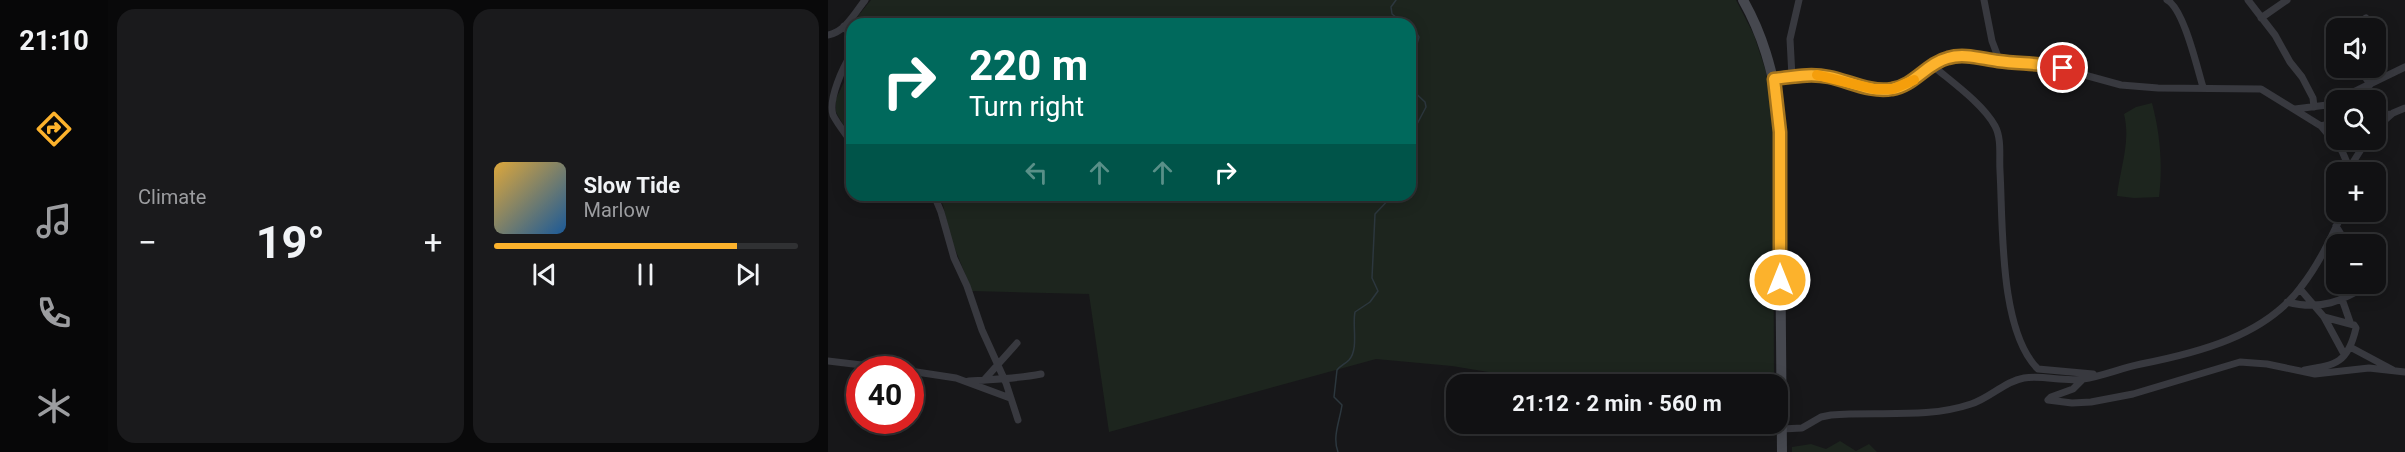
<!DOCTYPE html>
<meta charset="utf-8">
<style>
:root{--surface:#111113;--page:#1a1a1c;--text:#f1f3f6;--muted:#9c9da0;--line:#303133;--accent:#fcb22c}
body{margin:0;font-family:Roboto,sans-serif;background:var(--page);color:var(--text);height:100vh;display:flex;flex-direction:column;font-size:22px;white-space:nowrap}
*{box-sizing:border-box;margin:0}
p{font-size:20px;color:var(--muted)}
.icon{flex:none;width:33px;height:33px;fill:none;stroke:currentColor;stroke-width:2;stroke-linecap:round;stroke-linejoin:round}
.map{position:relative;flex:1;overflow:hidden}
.drawer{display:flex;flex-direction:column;gap:9px;padding:9px;background:#09090a;width:720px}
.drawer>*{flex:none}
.guide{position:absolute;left:18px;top:18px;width:570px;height:183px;border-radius:18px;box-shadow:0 3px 15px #0003,0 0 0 2px var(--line);background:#00695c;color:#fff;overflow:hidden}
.fabs{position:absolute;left:1498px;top:18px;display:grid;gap:12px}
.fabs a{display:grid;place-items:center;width:60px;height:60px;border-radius:12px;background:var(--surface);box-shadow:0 3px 15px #0003,0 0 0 2px var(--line);font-size:30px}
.speed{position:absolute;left:18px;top:356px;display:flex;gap:12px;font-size:30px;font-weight:700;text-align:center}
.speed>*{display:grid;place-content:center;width:78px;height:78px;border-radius:50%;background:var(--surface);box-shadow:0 3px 15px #0003,0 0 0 2px var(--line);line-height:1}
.speed .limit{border:9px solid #d22;background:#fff;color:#111}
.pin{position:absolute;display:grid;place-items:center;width:51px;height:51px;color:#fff;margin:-26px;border:3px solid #fff;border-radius:50%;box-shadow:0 2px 6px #0007}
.me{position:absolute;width:66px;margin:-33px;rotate:0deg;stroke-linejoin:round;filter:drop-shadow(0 0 4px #0008)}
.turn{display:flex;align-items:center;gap:21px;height:126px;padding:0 24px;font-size:27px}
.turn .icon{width:78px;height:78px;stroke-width:2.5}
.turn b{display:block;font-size:42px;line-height:51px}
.lanes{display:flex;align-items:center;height:57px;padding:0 24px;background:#0003;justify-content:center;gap:30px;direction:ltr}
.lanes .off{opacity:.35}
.big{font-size:45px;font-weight:700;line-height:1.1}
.drawer .tile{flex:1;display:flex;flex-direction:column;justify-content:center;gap:9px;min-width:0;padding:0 21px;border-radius:18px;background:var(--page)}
.song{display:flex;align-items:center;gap:18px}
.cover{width:72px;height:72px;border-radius:9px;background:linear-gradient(135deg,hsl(40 70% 55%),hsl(210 70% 35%))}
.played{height:6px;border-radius:3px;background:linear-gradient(90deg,var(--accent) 80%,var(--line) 80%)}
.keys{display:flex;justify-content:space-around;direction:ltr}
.heat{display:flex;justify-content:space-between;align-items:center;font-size:33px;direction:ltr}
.drawer .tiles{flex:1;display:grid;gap:9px;grid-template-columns:repeat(2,1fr)}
.trip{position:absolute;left:618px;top:374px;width:342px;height:60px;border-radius:18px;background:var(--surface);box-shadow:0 3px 15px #0003,0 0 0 2px var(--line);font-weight:700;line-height:60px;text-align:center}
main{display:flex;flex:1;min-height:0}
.dock{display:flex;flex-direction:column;width:108px;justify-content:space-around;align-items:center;background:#070708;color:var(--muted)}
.dock .icon{width:42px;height:42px}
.dock .active{color:var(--accent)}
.dock b{font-size:27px;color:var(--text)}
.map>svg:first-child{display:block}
.green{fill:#1d251e}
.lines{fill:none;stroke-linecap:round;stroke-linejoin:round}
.stream{stroke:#2c373e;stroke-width:1.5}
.street{stroke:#38393f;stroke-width:7}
.secondary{stroke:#46484f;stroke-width:10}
.route-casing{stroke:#a4741d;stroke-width:15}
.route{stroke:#fcb22c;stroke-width:10}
.slow{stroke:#f59e0b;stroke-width:10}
</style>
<main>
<nav class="dock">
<b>21:10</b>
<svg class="icon active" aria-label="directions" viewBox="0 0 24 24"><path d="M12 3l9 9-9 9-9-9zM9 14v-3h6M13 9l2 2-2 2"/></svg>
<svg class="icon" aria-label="music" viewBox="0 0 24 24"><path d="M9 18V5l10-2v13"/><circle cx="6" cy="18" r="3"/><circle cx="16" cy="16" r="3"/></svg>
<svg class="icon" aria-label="phone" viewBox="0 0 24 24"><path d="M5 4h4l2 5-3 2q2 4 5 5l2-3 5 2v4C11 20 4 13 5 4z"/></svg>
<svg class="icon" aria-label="climate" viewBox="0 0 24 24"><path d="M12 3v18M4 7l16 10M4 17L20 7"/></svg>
</nav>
<section class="drawer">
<div class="tiles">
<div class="tile"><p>Climate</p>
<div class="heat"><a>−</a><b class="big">19°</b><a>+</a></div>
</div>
<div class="tile">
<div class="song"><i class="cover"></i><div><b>Slow Tide</b><p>Marlow</p></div></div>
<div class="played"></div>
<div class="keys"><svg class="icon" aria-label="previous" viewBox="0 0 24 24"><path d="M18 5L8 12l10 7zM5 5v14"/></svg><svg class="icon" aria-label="pause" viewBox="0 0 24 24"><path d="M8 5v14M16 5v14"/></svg><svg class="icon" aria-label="next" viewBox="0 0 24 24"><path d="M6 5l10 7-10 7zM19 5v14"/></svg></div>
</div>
</div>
</section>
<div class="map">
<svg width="1577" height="452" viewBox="0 0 1577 452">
<rect width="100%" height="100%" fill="#171719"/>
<path class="green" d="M43,0H908L926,35L938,72L945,114L946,384H732L624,366L548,359L281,432L261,294L144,291L123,239L115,205L109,195H582V24H24V30L21,27Z
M24,65V128H17L8,112V99Z
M1324,103C1332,133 1335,165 1331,197L1306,198L1289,196C1292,168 1303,142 1296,114L1308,107Z
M908,423H946V435Z
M1012,441L1028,451L1041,444L1049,452H964V447L983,444L998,449Z"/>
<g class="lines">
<path class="stream" d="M568,0L563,7L564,14L577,24
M582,27L587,30L591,37L582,68
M582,88L597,102L598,107L588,126L582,130
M582,157V161
M510,452C504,437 512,420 514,405L506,397L509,370C512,366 517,364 521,360C531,349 524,326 527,312L542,302L550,291L544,278L547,214L565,195"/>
<path class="street" d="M1156,0L1164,41L1172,62
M1339,0C1356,9 1369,68 1375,87
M1420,0L1447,35L1462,62L1474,77L1485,98L1486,107
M1433,18L1459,0
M16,26L24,38
M1523,28L1538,18
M0,35C17,32 27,13 37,0
M24,53C15,67 0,99 5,115C10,125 18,134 24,143
M1105,66C1124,82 1155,104 1167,126C1174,139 1171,157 1172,171C1175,224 1171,331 1210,369L1265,374
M1532,68L1542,85
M964,77L962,39L971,0
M946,79L979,75L1000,76L1046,89H1065L1086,80L1108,63L1120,57L1137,56L1172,62L1220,65L1293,85L1330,88L1433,89L1493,126L1514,151L1523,172
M1509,100L1577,67
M1467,109L1499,105L1509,101
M1548,115L1563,114
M1493,126L1509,122
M1548,128L1565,113L1577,108
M1522,167L1539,140
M106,195L113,212L126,258L139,286L154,330L178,383L190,420
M1508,226L1519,244
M1472,289L1496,317L1516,354
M1514,299L1522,322
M1459,302C1493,311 1514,301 1542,284
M1522,347L1565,370
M0,361L67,369
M1477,370C1508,365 1520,363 1528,328L1526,325L1496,317
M82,371L128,378L182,398
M1255,379L1245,389L1223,397L1220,400L1244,403L1263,402L1305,394L1412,362L1439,364L1487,374L1541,368L1577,372
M156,380L189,343
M141,381C166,379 189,379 213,374
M954,429L974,428L993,417L1003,415C1049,411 1099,419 1143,404C1162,398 1177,381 1196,378C1215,375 1236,382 1255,379C1275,376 1293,368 1313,364C1369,353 1437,336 1473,287C1491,264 1503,238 1515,212"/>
<path class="secondary" d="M915,0C935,35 944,70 951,109L954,452"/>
</g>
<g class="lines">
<defs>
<path id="route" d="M952,280V132L946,79C964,77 982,73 1001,77C1021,81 1043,93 1064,89C1086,86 1099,63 1120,58C1136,53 1154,59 1170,61C1192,64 1213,63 1235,68"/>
</defs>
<use href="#route" class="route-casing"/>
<use href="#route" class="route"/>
<path class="slow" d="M989,75L1046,89H1065L1086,80"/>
</g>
</svg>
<div class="fabs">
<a><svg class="icon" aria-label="sound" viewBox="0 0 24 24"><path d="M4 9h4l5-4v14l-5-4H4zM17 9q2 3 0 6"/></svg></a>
<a><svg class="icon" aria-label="search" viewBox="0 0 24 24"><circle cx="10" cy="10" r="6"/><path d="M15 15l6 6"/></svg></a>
<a>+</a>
<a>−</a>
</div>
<div class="speed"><div class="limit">40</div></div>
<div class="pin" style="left:1235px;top:68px;background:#d93025"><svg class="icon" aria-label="arrive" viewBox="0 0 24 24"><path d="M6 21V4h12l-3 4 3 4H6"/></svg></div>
<svg class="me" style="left:952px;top:280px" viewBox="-20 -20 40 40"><circle r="17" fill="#fcb22c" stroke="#fff" stroke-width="3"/><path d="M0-11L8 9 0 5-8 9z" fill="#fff"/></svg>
<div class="trip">21:12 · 2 min · 560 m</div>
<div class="guide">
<div class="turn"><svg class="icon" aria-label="right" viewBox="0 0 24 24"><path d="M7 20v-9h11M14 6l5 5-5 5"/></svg><div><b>220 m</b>Turn right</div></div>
<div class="lanes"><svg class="icon off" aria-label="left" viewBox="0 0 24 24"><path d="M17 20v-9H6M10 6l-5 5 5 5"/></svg><svg class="icon off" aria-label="ahead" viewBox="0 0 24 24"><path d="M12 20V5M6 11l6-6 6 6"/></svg><svg class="icon off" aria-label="ahead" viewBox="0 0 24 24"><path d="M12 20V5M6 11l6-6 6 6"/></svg><svg class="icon" aria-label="right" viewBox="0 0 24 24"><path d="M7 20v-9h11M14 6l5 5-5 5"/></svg></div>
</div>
</div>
</main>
